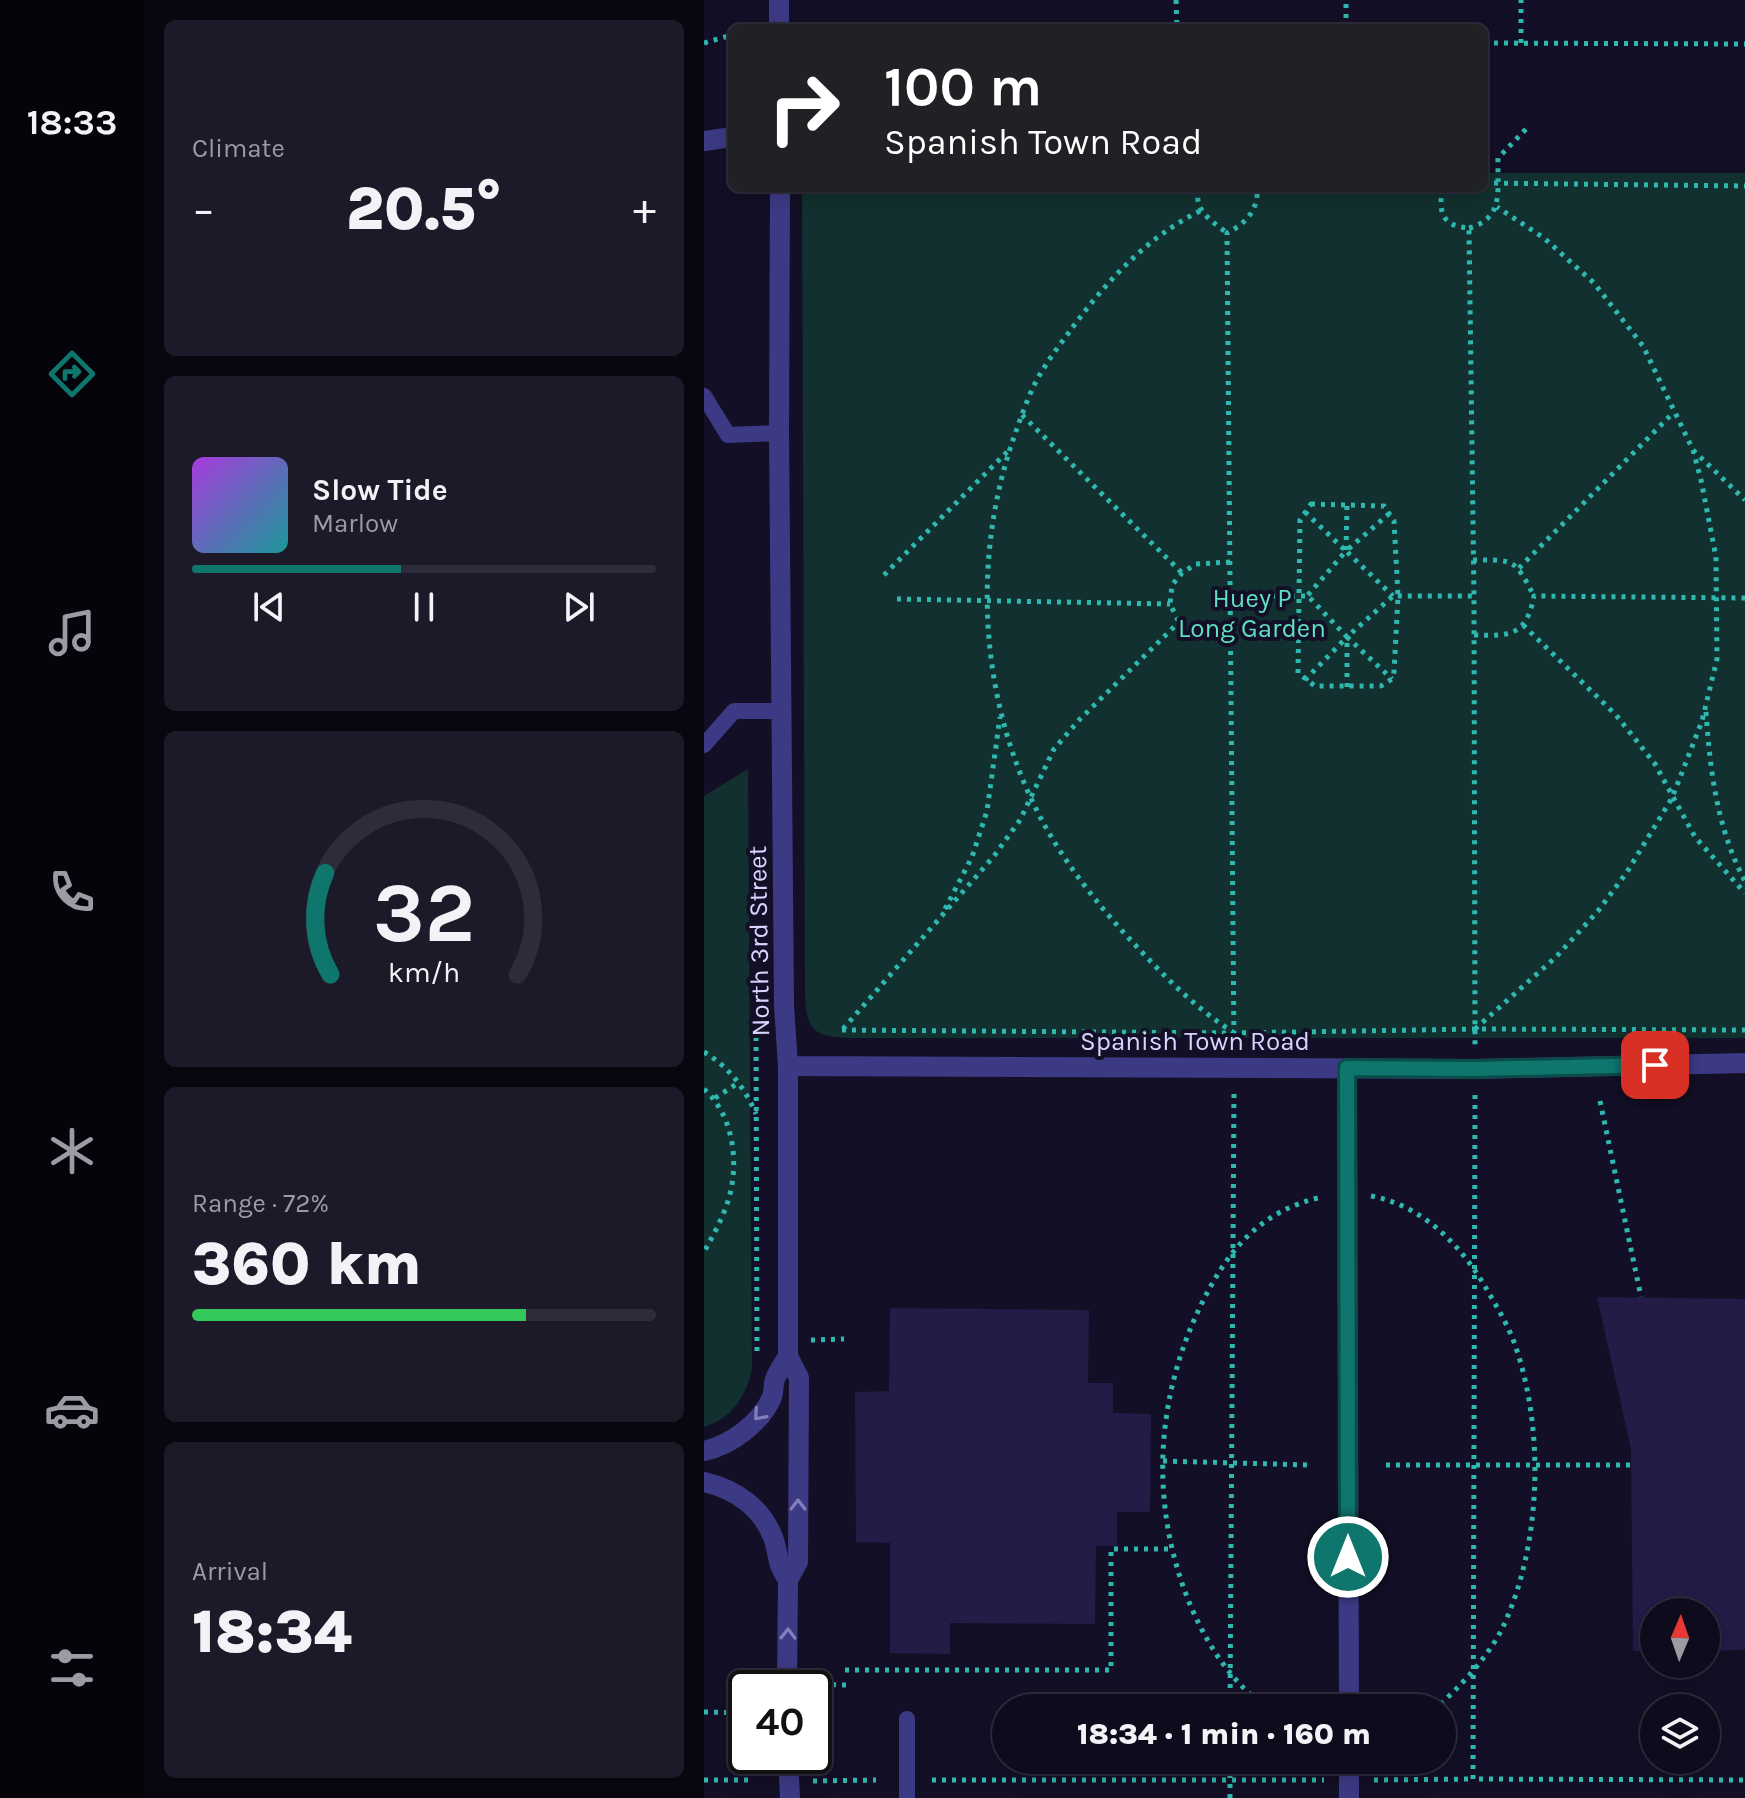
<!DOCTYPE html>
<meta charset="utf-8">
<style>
:root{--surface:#0e0b1c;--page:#1c1929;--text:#f1f3f6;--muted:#9b9ba3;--line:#2e2b3b;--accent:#0f766e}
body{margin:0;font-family:Karla,sans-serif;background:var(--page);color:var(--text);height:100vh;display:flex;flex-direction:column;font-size:30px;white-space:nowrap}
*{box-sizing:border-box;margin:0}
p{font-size:26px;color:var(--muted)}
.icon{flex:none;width:44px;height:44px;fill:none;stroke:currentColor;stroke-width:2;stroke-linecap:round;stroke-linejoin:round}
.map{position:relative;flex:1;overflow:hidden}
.side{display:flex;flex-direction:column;gap:20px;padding:20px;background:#08060f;width:560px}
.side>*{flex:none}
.top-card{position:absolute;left:24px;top:24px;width:760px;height:168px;border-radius:12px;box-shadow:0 4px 20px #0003,0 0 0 2px var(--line);background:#202124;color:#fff;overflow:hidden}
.needle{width:52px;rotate:2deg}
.buttons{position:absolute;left:936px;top:1598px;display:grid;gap:16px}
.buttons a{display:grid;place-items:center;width:80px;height:80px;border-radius:50%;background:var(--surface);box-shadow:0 4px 20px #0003,0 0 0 2px var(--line);font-size:40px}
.speed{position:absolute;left:24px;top:1670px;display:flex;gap:16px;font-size:40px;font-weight:700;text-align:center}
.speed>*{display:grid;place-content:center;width:104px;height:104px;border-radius:50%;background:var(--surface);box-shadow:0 4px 20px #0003,0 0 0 2px var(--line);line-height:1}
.speed .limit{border:4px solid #111;border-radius:12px;background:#fff;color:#111}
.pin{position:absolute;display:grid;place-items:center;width:68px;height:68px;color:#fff;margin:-34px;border-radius:16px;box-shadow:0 4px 12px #0006}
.me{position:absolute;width:88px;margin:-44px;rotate:0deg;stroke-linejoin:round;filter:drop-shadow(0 0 6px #0008)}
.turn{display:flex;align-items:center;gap:28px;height:168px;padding:0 24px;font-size:36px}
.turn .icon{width:104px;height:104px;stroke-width:2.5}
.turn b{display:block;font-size:56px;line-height:68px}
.big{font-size:60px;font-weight:800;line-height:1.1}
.side .card{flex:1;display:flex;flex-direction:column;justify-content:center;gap:12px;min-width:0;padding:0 28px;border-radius:12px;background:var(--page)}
.side .dial{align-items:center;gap:0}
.dial svg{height:208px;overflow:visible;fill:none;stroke:var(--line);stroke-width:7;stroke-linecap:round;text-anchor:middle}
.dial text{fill:var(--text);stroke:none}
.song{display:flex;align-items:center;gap:24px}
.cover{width:96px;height:96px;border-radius:12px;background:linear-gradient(135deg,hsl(280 70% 55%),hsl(180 70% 35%))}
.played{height:8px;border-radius:4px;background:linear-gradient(90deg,var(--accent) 45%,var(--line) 45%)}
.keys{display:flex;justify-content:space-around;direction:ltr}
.heat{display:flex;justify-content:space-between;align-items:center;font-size:44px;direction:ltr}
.charge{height:12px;border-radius:6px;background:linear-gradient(90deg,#34c759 72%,var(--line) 0)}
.trip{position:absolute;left:288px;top:1694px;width:464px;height:80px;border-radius:40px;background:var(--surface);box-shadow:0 4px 20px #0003,0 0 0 2px var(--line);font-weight:800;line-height:80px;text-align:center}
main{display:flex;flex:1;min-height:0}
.tab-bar{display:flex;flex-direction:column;width:144px;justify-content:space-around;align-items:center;background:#06040b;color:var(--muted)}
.tab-bar .icon{width:56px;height:56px}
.tab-bar .selected{color:var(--accent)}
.tab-bar b{font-size:36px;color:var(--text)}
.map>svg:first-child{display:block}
.green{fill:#12302f}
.building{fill:#241b47}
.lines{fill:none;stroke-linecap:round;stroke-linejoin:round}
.path{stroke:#2fb8b0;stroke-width:5;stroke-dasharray:4 6;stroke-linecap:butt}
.service{stroke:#3d3a85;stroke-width:16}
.minor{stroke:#3d3a85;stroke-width:20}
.tertiary{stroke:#3d3a85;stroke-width:20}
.oneway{stroke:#837fbc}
.route-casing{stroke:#0a4d48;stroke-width:20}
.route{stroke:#0f766e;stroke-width:14}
.labels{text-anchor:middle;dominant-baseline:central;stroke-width:8;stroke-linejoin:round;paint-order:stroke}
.park-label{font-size:26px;fill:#5fe0c0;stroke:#130f26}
.street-label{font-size:26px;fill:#d9d4ff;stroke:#130f26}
</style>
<main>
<nav class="tab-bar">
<b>18:33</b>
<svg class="icon selected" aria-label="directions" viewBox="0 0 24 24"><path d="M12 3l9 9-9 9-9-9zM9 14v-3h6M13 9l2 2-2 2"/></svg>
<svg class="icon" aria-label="music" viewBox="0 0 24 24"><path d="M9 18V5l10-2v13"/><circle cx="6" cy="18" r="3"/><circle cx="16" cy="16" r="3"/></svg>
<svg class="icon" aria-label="phone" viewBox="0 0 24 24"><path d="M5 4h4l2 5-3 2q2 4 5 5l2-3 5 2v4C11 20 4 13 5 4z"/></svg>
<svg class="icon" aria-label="climate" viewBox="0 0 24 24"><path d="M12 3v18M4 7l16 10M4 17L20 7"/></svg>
<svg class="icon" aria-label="car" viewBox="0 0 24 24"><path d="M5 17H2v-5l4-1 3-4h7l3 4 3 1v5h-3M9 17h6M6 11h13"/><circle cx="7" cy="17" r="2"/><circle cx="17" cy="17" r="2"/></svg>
<svg class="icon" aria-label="filters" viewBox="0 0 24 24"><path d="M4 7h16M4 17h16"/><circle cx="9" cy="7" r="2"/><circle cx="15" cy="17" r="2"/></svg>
</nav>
<section class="side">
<div class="card"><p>Climate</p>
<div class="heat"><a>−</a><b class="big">20.5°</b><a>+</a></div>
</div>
<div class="card">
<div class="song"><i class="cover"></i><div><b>Slow Tide</b><p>Marlow</p></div></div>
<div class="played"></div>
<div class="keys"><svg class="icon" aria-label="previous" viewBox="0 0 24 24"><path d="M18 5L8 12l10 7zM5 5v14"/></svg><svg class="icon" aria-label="pause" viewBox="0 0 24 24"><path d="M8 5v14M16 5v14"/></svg><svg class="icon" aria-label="next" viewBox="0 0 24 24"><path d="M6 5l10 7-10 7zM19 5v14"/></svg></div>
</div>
<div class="card dial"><svg viewBox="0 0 100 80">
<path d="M14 69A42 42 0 1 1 86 69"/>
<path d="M14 69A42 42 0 0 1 12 30" stroke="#0f766e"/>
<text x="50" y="56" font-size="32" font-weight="700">32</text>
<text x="50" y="72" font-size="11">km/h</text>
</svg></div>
<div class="card"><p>Range · 72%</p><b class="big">360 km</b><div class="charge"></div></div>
<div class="card"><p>Arrival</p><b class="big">18:34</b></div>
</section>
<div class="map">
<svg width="1041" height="1798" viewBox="0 0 1041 1798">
<rect width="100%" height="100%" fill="#130f26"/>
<path class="green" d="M780,173H1041V1038H146C112,1036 103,1033 101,997L98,188H780Z
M44,769L48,1368C43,1395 28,1419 0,1427V796Z"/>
<path class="building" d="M893,1297L1041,1299V1650L1002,1651V1612H950V1651H929L927,1449Z
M186,1308L385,1310L384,1383H409V1413L447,1414L446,1512H413V1546H392L391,1624L246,1623V1654L186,1653V1543L152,1542L151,1392L185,1391Z"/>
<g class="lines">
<path class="path" d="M472,0L473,28
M642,28V0
M0,43L28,35
M780,43L1041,44
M817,43V0
M780,183L1041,186
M496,188C487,209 508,221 523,233
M738,188C735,212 737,226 765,228L770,596L771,1045
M496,211C443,237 403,281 368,328C359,341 348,354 340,368C327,387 319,412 311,434C265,563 276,714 345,833C369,874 401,913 434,948C463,979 493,1009 529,1032
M765,228C801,218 793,190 794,158L826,125
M318,415L478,573
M989,450L1041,500
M607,504L680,506L690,521L694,596L690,672L688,679L677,686H611L594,673L596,520Z
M601,512L642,551L687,512
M642,550L643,504
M769,560C811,560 810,558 830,596
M526,562L492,564L478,573L468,585L466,604L478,628L496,635L526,636
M815,568L969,413
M180,575L304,451
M604,595L642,551L689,596
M527,596H604L643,637L689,596H770
M193,599L466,604
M819,625L912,715L951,764L991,837L1041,893
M770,635C807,636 822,636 830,596L1041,598
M601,680L643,637L688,679
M643,687V638
M1002,712C1006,770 1013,829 1041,881
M241,909L268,857L283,811L296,717
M52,1027L53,1357
M139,1029L290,856L316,820L350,749L376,719L475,622
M771,1029L852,957L894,911L923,872L968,798L998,721L1013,659L1012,557L997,480L989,450L939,346L890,283L840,238L793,207
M138,1030L530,1033L771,1029L1041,1030
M530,1045L523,233C541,224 555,210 553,188
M0,1052C25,1067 41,1088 52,1114
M0,1089C28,1114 35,1158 26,1194C21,1214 10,1234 0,1252
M771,1095L769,1779L1041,1780
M11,1098L34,1083
M896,1101L937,1297
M667,1196C716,1205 753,1241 779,1283C790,1302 802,1321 810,1342C841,1428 838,1545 798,1629C783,1658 756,1687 732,1708
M107,1340L140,1339
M459,1461L605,1465
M682,1465H927
M141,1670H407V1549H467
M108,1684L142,1685
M526,1708L530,1091
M563,1708C526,1681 502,1643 485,1602C446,1505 451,1401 496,1307C523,1251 555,1211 618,1197
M0,1712L42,1713
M0,1780H45
M228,1780H620
M670,1780L769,1779
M109,1781L172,1780
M526,1798V1760"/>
<path class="service" d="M0,396L24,435L75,433
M0,745L30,711H78
M203,1798V1719"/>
<path class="minor" d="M0,1451C27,1445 57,1423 68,1397C70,1391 69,1385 71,1379C74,1371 80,1363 84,1356
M0,1482C31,1489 59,1508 70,1540C76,1559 71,1560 84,1580
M83,1688L84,1580L94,1562L95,1378L84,1356V1066
M84,1756L86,1798"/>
<path class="tertiary" d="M75,28V0
M0,141L28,137
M76,188L75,433L80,1005L84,1066L771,1069L1041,1063
M643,1068L645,1708
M645,1760V1798"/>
</g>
<defs><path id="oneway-chevron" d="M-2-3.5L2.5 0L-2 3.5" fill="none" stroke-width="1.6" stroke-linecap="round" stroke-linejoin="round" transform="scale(2)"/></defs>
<g class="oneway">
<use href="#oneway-chevron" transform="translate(55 1415) rotate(131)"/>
<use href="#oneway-chevron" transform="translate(94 1505) rotate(-90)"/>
<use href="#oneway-chevron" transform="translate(84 1634) rotate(-89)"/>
</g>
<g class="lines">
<defs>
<path id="route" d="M644,1557L643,1068L771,1069L951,1065"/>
</defs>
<use href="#route" class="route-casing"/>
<use href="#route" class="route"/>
</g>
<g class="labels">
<g class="park-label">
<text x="548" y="598">Huey P<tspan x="548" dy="30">Long Garden</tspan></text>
</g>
<g class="street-label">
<text transform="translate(55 941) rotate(-91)">North 3rd Street</text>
<text x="491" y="1041">Spanish Town Road</text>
</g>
</g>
</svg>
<div class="buttons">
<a><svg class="needle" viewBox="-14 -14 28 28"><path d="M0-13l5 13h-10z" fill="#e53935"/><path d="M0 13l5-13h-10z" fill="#9b9ba3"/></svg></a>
<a><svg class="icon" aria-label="layers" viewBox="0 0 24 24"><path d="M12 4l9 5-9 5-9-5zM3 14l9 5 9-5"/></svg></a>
</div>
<div class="speed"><div class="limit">40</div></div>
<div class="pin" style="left:951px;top:1065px;background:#d93025"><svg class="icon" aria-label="arrive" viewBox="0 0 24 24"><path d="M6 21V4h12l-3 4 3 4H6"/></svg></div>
<svg class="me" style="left:644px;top:1557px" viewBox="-20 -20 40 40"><circle r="17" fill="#0f766e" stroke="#fff" stroke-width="3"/><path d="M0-11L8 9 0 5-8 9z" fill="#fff"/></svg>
<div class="trip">18:34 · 1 min · 160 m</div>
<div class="top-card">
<div class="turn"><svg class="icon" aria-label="right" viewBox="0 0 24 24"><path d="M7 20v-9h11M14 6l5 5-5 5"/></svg><div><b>100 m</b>Spanish Town Road</div></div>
</div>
</div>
</main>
